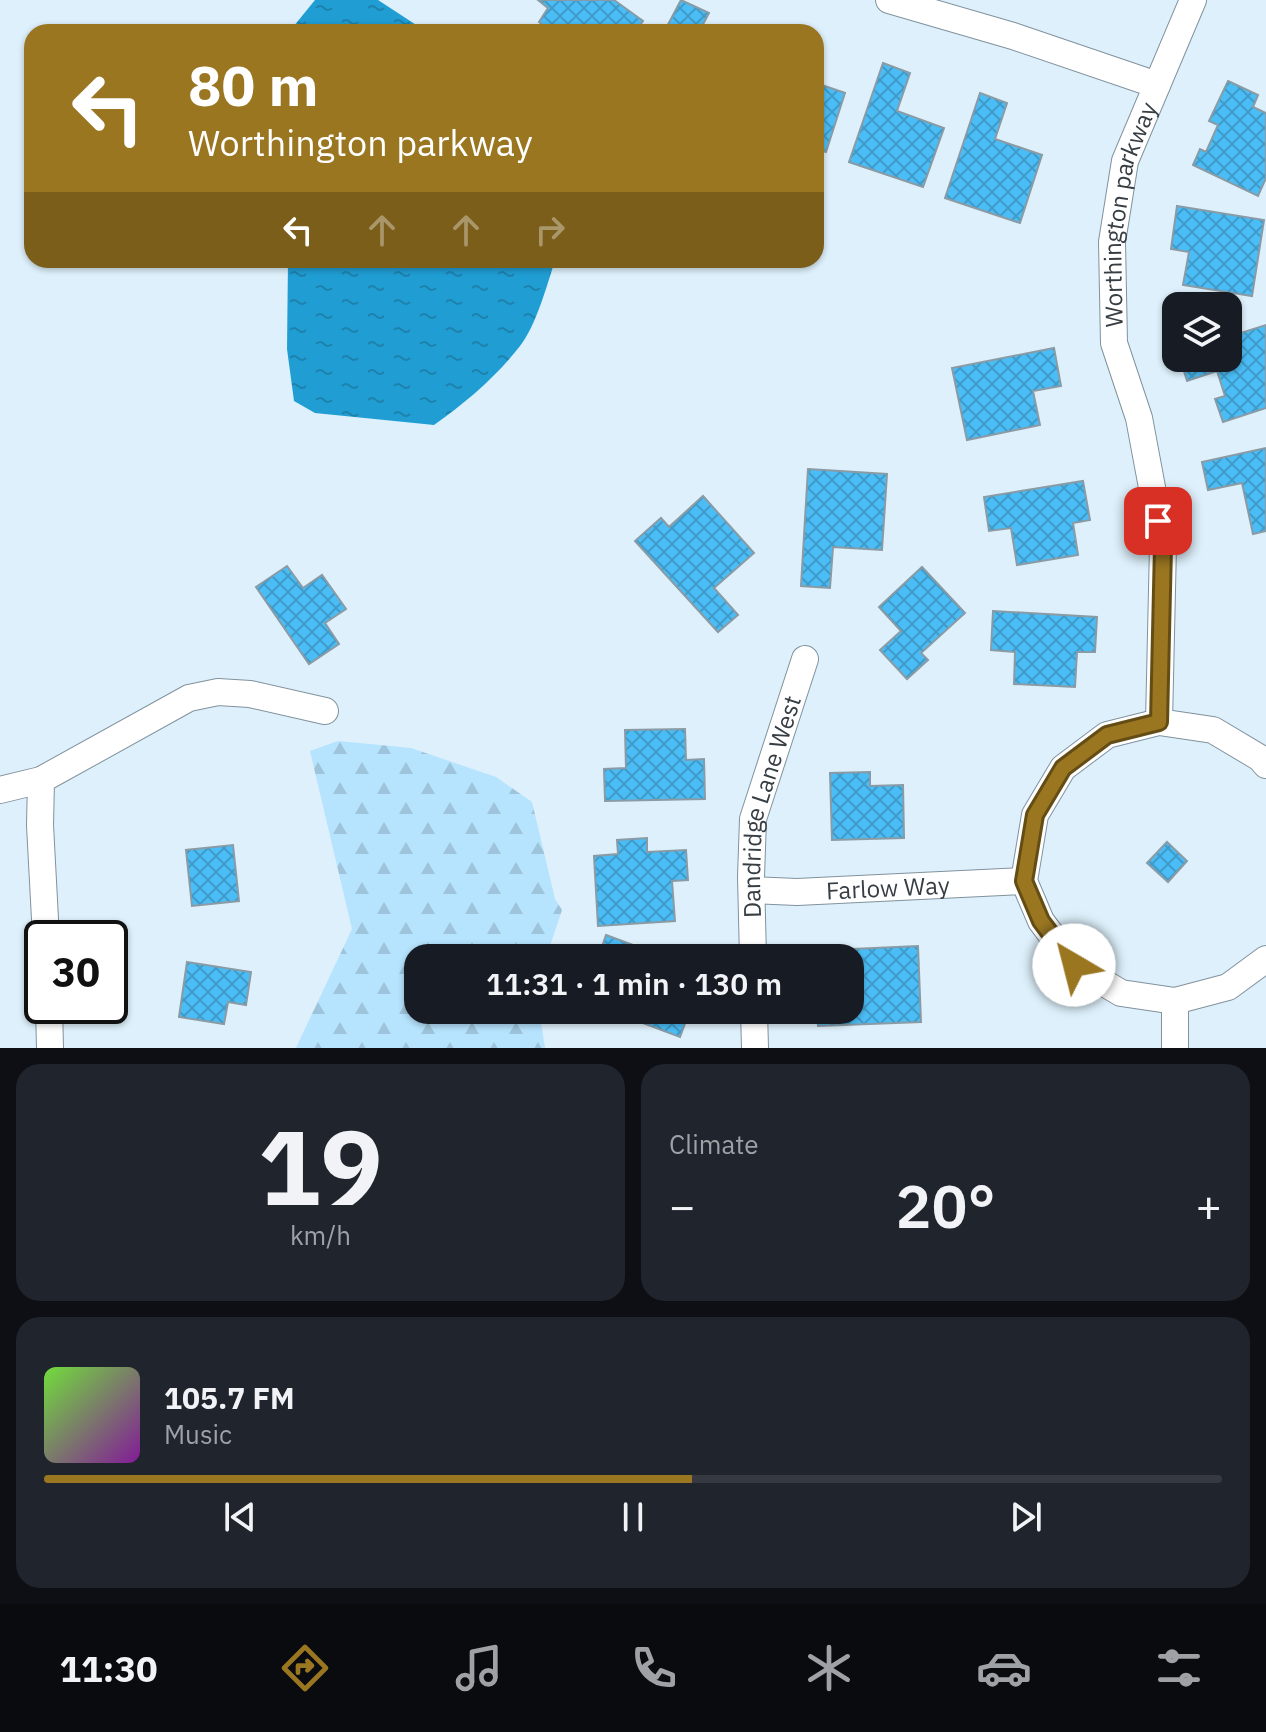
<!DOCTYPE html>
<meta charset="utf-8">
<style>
:root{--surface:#171b24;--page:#20242c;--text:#f1f3f6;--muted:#9ea1a6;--line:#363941;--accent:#9a7621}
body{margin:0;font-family:"IBM Plex Sans",sans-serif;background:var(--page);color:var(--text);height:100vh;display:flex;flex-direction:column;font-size:30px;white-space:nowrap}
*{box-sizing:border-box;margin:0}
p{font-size:26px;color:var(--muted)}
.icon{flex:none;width:44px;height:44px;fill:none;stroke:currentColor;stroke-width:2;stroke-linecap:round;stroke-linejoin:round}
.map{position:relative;height:1048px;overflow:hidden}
.details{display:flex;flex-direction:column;gap:16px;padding:16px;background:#0d0f14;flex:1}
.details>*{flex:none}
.banner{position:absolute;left:24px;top:24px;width:800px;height:244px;border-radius:24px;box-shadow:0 2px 6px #0004;background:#9a7621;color:#fff;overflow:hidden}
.fabs{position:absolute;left:1162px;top:292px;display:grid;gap:16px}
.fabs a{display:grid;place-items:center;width:80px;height:80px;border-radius:16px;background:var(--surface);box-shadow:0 2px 6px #0004;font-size:40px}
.speed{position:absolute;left:24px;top:920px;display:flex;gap:16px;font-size:40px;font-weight:700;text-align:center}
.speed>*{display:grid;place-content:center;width:104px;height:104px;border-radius:50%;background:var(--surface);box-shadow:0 2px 6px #0004;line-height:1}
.speed .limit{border:4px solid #111;border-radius:12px;background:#fff;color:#111}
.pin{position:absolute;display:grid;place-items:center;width:68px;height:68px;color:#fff;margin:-34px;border-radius:16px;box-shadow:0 4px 12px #0006}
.me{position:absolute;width:88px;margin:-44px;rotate:323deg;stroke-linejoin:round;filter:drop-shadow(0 0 6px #0008)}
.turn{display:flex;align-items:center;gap:28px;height:168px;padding:0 32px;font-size:36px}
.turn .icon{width:104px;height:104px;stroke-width:2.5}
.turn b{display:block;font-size:56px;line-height:68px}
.lanes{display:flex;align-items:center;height:76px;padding:0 32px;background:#0003;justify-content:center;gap:40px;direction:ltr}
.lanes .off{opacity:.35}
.big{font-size:60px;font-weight:600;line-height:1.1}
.details .widget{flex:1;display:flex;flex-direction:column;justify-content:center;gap:12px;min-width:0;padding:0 28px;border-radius:24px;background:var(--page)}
.details .dial{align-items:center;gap:0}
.dial b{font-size:104px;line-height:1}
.song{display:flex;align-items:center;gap:24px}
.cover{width:96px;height:96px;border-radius:12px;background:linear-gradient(135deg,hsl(100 70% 55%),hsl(290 70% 35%))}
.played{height:8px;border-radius:4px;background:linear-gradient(90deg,var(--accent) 55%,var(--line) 55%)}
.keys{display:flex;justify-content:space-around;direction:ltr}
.heat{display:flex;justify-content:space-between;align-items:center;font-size:44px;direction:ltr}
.details .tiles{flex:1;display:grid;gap:16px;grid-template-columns:1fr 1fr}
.widget:last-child{grid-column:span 2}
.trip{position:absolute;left:404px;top:944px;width:460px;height:80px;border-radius:24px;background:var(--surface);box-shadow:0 2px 6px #0004;font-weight:600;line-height:80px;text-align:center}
.dock{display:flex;height:128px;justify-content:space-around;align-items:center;background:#090b0e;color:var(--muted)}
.dock .icon{width:56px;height:56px}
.dock .current{color:var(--accent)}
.dock b{font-size:36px;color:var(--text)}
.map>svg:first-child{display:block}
.forest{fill:url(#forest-firs)}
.water{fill:url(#water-ripples)}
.building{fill:url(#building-cross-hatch);stroke:#899ba5;stroke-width:2}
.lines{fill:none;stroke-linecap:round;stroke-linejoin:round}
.minor-casing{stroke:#81929d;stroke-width:28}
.minor{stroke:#fff;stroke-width:26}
.route-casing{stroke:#644d15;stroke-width:20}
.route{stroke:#9a7621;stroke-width:14}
.labels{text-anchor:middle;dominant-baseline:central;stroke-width:6;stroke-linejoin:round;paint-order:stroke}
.street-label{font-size:24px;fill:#373e43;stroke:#f6fafd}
</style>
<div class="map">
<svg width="1266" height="1048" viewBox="0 0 1266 1048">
<defs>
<pattern id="forest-firs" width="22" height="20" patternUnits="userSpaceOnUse" patternTransform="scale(2)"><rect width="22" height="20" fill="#b6e3fd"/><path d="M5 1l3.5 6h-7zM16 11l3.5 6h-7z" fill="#9dc4da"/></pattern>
<pattern id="water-ripples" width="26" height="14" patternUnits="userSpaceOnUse" patternTransform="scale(2)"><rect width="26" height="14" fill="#209ed4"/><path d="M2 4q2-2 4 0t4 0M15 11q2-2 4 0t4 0" fill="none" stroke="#1d82ae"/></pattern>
<pattern id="building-cross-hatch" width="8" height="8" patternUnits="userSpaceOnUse" patternTransform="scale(2)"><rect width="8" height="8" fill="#4bbdf6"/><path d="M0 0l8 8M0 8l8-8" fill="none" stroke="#3f9bc9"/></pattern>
</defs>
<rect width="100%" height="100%" fill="#ddf0fb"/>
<path class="forest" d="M338,741L411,748L496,777L532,802L555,899L562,910L546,958H418V1010H539L545,1048H296L352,929L310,751Z"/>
<path class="water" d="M315,0H378L427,32H289Z
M288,260H555C548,283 535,328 520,346C496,377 465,403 434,425L315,413L294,401L287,349Z"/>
<path class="building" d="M538,0H614L643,21L635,32H552L539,22L548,8Z
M681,0L709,13L699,32H664Z
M883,63L910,73L897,111L944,128L923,187L849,162Z
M1228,81L1258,95L1253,107L1266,113V178L1258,196L1193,165L1200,149L1206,152L1218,125L1209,121Z
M816,83L845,93L826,152L816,149Z
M980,93L1007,103L995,139L1042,155L1020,223L945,198Z
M1177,206L1264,220L1252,296L1183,285L1189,252L1171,249Z
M1266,325V408L1223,422L1215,399L1225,396L1217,371L1187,381L1180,358H1228V337Z
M1054,348L1061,386L1033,391L1040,425L967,440L952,368Z
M1266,448V531L1253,534L1242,483L1208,490L1202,462Z
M808,469L887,474L882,550L833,547L830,588L801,586Z
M1083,481L1090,520L1073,523L1078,555L1017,565L1011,528L989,531L984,497Z
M703,496L754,553L714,588L738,615L718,632L635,541L661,518L669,527Z
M287,566L303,588L322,575L346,609L325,623L339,644L309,664L256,587Z
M922,567L965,613L921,653L928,660L907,679L880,650L901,631L879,607Z
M993,611L1097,617L1095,652H1077L1075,687L1014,684L1015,652L991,650Z
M685,729L686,760L704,759L705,799L605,801L604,769L626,768L625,730Z
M870,772V786L903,785L904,838L832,840L830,773Z
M647,838V852L686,850L688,880L672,881L675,921L598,926L594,856L618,854L617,840Z
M1167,842L1187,861L1168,882L1147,863Z
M233,845L239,901L192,906L186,850Z
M606,935L663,956L662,958H598Z
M918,946L921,1022L818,1026L817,1010H850V996H855L853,949Z
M187,962L251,972L246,1005L228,1002L224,1024L179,1017Z
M608,1010H690L680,1037Z"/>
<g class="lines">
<defs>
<g id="minor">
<path d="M889,0L1013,36L1157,85"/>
<path id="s1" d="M1159,722L1163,546L1139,418L1114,343L1112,242L1125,161L1193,0"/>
<path d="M1266,765L1260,758L1213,730L1159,722L1107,735L1063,768L1035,815L1024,881L1041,921L1074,965L1121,993L1175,1001L1228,987L1266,959"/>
<path d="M41,780L40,825L46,938"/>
<path d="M0,790L41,780L189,698L218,692L250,694L325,711"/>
<path id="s2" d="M752,890L797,892L1024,881"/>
<path id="s3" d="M753,958L751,877L753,819L805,659"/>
<path d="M49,1006L50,1048"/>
<path d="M754,1010L755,1048"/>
<path d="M1175,1048V1001"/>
</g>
</defs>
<use href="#minor" class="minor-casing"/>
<use href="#minor" class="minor"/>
</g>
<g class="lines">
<defs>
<path id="route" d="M1074,965L1041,921L1024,881L1035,815L1063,768L1107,735L1159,722L1163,546L1158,521"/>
</defs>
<use href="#route" class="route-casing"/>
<use href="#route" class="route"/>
</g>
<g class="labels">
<g class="street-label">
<text stroke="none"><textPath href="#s1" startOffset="516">Worthington parkway</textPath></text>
<text stroke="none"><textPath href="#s3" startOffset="154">Dandridge Lane West</textPath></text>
<text stroke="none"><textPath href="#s2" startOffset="136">Farlow Way</textPath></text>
</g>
</g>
</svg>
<div class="fabs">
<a><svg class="icon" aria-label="layers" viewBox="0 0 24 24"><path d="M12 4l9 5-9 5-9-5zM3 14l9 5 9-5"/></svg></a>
</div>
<div class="speed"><div class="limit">30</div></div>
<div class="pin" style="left:1158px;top:521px;background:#d93025"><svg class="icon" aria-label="arrive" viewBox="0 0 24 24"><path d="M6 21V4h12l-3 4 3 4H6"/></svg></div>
<svg class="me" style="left:1074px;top:965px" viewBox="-20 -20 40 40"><circle r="19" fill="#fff"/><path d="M0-13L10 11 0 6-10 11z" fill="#9a7621"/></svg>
<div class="trip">11:31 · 1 min · 130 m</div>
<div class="banner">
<div class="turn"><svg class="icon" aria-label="left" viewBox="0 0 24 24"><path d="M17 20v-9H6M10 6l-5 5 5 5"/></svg><div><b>80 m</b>Worthington parkway</div></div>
<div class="lanes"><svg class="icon" aria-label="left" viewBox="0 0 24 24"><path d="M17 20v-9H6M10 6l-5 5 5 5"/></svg><svg class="icon off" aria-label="ahead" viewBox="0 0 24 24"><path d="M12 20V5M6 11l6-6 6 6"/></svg><svg class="icon off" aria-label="ahead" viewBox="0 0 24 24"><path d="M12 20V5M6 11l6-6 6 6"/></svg><svg class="icon off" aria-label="right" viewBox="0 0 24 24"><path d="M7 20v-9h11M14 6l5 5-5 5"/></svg></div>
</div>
</div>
<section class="details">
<div class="tiles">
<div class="widget dial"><b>19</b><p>km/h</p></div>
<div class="widget"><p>Climate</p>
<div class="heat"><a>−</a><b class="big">20°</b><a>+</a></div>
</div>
<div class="widget">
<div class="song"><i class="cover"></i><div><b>105.7 FM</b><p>Music</p></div></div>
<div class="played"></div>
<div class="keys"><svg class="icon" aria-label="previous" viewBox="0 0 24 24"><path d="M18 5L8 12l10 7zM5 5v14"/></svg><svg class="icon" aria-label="pause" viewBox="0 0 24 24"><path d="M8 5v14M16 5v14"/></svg><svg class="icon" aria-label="next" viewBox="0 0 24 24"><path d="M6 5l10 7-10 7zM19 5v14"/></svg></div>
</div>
</div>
</section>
<nav class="dock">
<b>11:30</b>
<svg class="icon current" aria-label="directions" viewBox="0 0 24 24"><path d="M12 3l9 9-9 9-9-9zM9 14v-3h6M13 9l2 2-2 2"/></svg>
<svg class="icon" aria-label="music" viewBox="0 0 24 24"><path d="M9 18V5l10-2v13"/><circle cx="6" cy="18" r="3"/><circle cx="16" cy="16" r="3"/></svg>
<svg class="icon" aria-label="phone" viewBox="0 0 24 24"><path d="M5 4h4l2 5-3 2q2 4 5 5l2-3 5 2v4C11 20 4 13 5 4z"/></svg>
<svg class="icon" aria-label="climate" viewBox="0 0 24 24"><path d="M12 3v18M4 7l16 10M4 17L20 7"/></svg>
<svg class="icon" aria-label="car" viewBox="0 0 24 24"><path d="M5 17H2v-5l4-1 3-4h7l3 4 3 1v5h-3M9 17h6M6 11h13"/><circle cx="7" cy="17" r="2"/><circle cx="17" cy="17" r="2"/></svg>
<svg class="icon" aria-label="filters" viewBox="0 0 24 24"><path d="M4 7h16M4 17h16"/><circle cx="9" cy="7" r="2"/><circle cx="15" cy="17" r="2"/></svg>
</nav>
